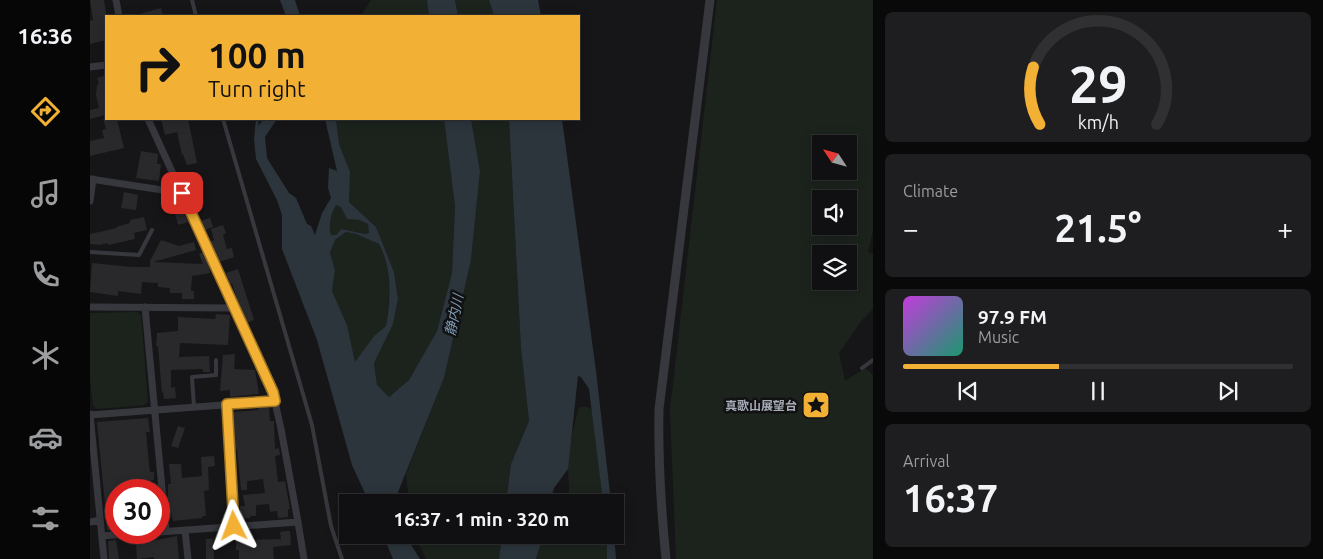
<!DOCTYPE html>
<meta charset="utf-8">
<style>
:root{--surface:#101012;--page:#1e1e20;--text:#f1f3f6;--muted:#9c9d9f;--line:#303032;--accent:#f2b134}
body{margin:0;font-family:Ubuntu,"Noto Sans JP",sans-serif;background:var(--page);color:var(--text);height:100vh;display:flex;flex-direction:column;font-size:19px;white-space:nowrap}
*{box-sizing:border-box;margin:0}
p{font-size:16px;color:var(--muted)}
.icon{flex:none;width:28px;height:28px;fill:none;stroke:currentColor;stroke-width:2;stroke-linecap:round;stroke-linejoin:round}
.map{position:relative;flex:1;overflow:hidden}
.side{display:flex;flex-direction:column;gap:12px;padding:12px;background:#09090a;width:450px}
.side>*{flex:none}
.top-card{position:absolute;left:15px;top:15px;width:475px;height:105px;border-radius:0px;box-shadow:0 2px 12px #0003,0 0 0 1px var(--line);background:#f2b134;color:#111;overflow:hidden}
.needle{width:32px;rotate:306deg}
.buttons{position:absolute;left:722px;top:135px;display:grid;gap:10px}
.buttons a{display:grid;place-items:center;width:45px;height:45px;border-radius:0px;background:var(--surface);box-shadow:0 2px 12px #0003,0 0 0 1px var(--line);font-size:25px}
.speed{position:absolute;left:15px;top:479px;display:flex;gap:10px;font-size:25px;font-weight:700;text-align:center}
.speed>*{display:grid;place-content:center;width:65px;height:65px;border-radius:50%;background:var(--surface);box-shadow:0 2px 12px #0003,0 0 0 1px var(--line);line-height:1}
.speed .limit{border:8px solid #d22;background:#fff;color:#111}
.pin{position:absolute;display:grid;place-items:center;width:42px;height:42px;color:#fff;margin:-21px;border-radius:10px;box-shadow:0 2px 8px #0006}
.me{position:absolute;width:55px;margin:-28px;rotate:357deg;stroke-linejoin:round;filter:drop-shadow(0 0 4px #0008)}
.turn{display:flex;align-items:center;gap:18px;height:105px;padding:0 20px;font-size:22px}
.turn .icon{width:65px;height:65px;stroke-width:2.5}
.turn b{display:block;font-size:35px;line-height:42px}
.big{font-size:38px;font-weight:600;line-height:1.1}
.side .tile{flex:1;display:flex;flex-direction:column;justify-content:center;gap:8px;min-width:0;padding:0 18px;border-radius:8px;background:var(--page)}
.side .dial{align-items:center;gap:0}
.dial svg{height:130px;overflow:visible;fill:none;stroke:var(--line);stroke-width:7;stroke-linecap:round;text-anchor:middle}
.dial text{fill:var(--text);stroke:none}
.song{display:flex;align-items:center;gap:15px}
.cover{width:60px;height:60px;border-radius:8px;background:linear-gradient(135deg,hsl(290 70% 55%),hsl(160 70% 35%))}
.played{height:5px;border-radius:2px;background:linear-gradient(90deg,var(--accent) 40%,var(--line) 40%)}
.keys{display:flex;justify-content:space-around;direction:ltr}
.heat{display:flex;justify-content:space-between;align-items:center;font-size:28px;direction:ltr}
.trip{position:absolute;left:249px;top:494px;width:285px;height:50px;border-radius:0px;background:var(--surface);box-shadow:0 2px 12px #0003,0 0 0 1px var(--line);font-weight:600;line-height:50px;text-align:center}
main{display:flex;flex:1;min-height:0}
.tabs{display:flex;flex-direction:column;width:90px;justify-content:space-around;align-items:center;background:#060607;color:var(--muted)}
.tabs .icon{width:35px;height:35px}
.tabs .current{color:var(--accent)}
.tabs b{font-size:22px;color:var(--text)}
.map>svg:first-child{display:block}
.green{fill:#1c231d;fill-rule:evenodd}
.water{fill:#2c353c;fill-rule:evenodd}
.building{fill:#29292c}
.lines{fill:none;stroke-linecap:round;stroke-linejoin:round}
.service{stroke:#37383d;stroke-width:4}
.minor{stroke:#37383d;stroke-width:7}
.tertiary{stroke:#37383d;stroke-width:9}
.route-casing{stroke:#9d7322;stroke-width:12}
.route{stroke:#f2b134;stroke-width:9}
.labels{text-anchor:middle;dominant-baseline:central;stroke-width:5;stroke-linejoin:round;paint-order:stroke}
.poi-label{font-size:12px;font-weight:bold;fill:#a8adb8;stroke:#111113;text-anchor:end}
.water-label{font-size:14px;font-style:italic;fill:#7f9bb3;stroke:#111113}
</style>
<main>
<nav class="tabs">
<b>16:36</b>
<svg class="icon current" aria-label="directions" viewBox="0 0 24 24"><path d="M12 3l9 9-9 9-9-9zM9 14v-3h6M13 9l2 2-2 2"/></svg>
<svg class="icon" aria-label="music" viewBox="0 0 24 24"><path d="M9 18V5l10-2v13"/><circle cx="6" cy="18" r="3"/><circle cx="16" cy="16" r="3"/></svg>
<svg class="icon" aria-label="phone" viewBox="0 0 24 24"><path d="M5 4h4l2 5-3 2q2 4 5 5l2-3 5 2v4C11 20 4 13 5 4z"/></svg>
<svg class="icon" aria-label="climate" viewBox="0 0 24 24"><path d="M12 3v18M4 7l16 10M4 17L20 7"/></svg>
<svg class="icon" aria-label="car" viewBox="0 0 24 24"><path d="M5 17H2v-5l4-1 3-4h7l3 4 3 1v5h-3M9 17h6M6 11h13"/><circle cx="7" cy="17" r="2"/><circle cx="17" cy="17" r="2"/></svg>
<svg class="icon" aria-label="filters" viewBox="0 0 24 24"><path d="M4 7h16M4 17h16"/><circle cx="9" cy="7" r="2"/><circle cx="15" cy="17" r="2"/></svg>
</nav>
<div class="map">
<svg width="783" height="559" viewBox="0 0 783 559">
<rect width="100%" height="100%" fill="#161618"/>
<path class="green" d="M281,0H337L339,16H271Z
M365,0H399L404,16H368Z
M627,0H783V231L778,252L783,254V309L772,320L749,353L755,381L775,368L783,375V559H586L580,410ZM731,144H759V171H731ZM731,199H759V226H731ZM731,254H759V281H731Z
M246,119H354L365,206L362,273L347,331L319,380L299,397L287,385L284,362L303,324L308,299L304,272L286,227L259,202L260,172L249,144Z
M381,119H419L431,348L439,421L421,464L416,502H319L316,474L354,378L381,260L390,171Z
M246,205L251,207L257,219L269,220L278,224L279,233L275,234L253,229L246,235H241C238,225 241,214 246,205Z
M256,232L266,234L289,244C302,270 300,298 296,326L284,336L265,363L257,325L242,291L245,270L240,253L245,240Z
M48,312L51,316L58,401L55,405L7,409L3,406L0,379V313Z
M489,407H497L502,410L513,502H477C481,490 478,480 478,468C478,447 484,427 489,407Z
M324,535H412L409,559H336Z
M451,535H517V559H446L450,546Z"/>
<path class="water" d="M190,0H205L210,16H196Z
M337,0H365L368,16H339Z
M399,0H448L451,16H404Z
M166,119H169L168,126L174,119H187L175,137L177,158L199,193L206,198L217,224L221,226L225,235L232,213L241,198L238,188L239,168L247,171L235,119H246L249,144L260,172L259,202L286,227L304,272L308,299L303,324L284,363L287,385L299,397L319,380L347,331L362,273L365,206L354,119H381L390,171L381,260L354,378L304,502H279L262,465L227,340L192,249V215L187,200L166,159L164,139ZM246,205L251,207L257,219L269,220L278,224L279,233L275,234L252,229L246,235H241C238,225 241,214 246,205ZM256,232L266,234L289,244C302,269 301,298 296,326L284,336L265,362L257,325L242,291L245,270L240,253L245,240Z
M419,119H472L506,371L521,502H513L499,389L491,377L488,376L478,469L464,488L460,502H416L421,464L439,421L431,348Z
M293,535H315L330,559H303Z
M412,535H451L450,546L446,559H409Z
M517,535H524L526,559H517Z"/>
<path class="building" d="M0,0H14L16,12V40L0,44V21L3,20Z
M71,8L73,16H50V14Z
M16,75V115L0,119V110L9,108L6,95L7,85L9,84L7,78Z
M13,119H27L34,148L0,156V141L14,138L12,130L16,129Z
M71,119H98L107,163L97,165L93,154L92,155L87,132L75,135Z
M51,151L68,154L67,164H71L69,181L46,178Z
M34,192L48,195L46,210L31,208Z
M74,198L85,200L84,208L72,207Z
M93,212L98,222L88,225L85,214Z
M54,217L57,230L44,233L45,239L18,245V243L10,245L0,244V234L27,228L26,227L40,223V220Z
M120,218L123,227L114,230L110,221Z
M133,225L136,233L133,235L137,249L142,248L144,257L129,262L120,242L124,240L121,229Z
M71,240L89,246L104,242L106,250L63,262L113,264L109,254L113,252L119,265L120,273L102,276L101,291H104V299H92V293H80V288L68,287V283L52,282L51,294L28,291V296L0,292L2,263L42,267H60V261Z
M148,269L164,320L157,323L149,306L142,283L140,284L136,273Z
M126,314L140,315L138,345L90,343L89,357L119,356L120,372H113V369L81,370V388L85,387L86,398L74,399L73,392L72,393L68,346H66L67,333L88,331V317L125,319Z
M145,354L144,369L165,370L169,394L140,397V390L130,391L133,355Z
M179,407L180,421H184V424L185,449L189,448L190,455L185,456L188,482L195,481L200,509H198V517L188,518L187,511L180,512L179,504L166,505V516H160V518H150V506H155L153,495L175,493L173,479L157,481V490H151L147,449H145L143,412L168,410V408Z
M58,418L60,432H56L59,465L60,472H64V480H61L62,490H26V503L15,504L7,422Z
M88,426L95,428L88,448L81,446Z
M124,456L125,466L118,467L119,490L114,491L116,516H112V518L83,521L78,499V484H81L79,464H91L92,478L112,476L111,457Z
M26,519V529L17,530L16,520Z
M196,531H200L201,545L183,547L184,559H149V550H146V534H159L160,540L191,539L190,532Z
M87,536L89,559H64V557L47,559L46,544Z
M116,539H123L124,559H116Z
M26,540L29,559H19L18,541Z"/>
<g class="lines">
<path class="service" d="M102,0L106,16
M133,119L222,425L241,526L252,559
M0,252L49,255L62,230
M772,368L783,360
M104,407L102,377L126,375V360"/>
<path class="minor" d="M26,0L29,16
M0,67L16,65
M58,119L183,393L191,429L208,522L69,532
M0,179L92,193
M0,201L3,179
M0,307L144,308
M55,307L76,531
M137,404L144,526
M0,414L14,559
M0,415L185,401
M0,522L10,520
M208,522L214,559
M95,530L98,559
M12,536L56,532"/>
<path class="tertiary" d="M576,559C571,509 568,460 569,409L620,0"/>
</g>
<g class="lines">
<defs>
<path id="route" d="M92,193L183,392L185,401L137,404L144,526"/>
</defs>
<use href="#route" class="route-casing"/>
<use href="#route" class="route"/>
</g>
<defs>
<symbol id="sight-square" viewBox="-11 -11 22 22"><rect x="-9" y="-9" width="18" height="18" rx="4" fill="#f2b134" stroke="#111113"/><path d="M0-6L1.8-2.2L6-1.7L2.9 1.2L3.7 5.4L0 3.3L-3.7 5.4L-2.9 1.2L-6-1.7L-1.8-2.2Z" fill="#111"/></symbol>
</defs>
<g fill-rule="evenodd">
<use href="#sight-square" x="710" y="389" width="32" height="32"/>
</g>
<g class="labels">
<g class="poi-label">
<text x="707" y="405">真歌山展望台</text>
</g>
<g class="water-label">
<text transform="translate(364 315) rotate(-78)">静内川</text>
</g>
</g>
</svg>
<div class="buttons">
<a><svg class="needle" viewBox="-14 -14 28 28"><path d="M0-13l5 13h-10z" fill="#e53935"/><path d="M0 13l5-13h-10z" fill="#9c9d9f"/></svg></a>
<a><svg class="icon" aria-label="sound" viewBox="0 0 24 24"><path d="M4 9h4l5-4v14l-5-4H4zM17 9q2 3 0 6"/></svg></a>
<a><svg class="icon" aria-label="layers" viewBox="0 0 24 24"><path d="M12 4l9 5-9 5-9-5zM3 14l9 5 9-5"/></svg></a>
</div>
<div class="speed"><div class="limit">30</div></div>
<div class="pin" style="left:92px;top:193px;background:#d93025"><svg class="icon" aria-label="arrive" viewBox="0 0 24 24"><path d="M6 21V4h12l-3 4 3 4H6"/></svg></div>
<svg class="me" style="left:144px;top:526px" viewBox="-20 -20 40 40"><path d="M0-17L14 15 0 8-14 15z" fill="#f2b134" stroke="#fff" stroke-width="4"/></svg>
<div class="trip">16:37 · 1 min · 320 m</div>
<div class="top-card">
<div class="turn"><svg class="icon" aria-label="right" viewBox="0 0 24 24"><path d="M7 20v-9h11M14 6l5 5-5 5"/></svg><div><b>100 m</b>Turn right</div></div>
</div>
</div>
<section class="side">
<div class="tile dial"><svg viewBox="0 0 100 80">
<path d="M14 69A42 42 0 1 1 86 69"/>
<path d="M14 69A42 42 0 0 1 10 34" stroke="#f2b134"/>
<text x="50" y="56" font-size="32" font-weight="700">29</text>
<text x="50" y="72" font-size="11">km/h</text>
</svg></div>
<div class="tile"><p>Climate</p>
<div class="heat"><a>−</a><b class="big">21.5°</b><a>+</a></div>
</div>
<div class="tile">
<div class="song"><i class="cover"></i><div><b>97.9 FM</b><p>Music</p></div></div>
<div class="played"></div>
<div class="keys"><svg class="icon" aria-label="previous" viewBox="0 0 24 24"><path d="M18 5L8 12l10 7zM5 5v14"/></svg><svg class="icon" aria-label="pause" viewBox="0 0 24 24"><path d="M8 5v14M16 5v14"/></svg><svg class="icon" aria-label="next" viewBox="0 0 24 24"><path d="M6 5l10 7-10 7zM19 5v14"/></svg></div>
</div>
<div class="tile"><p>Arrival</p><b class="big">16:37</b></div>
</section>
</main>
